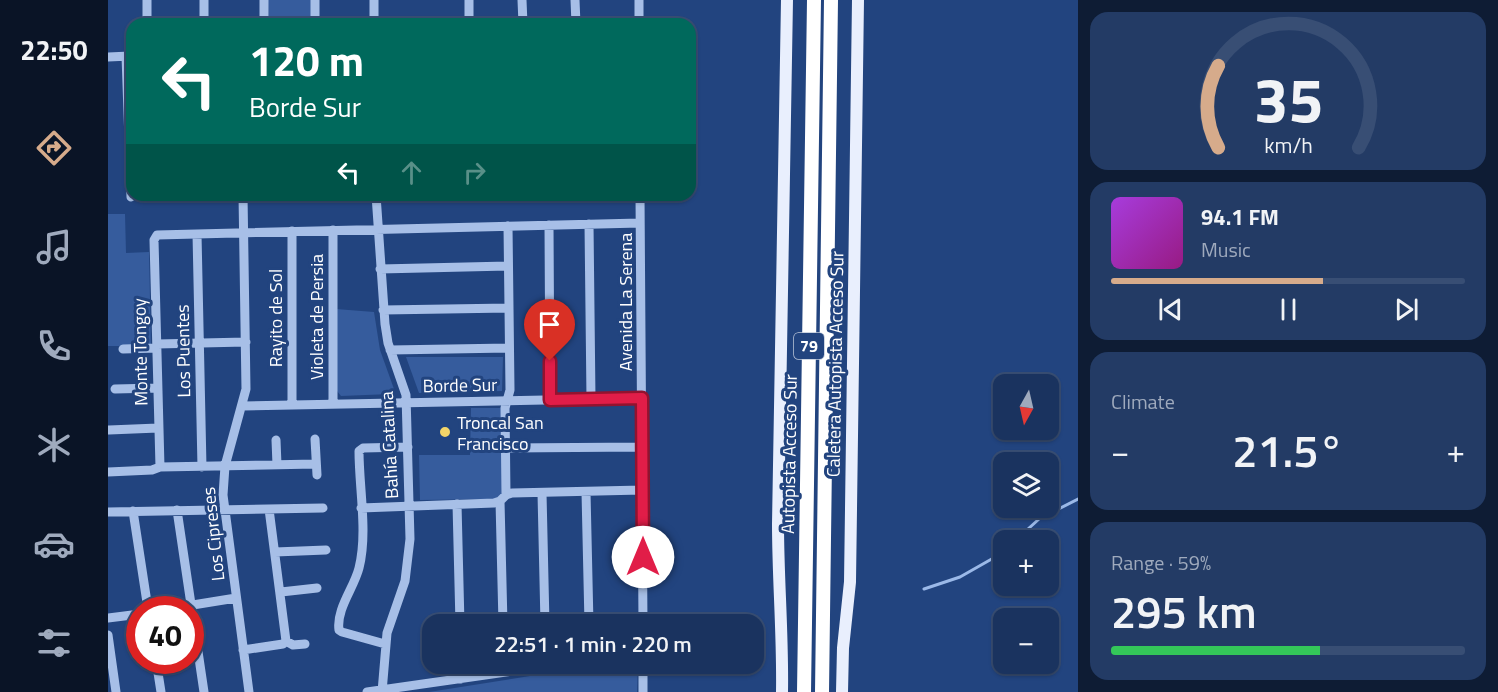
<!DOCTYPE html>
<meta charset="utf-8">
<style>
:root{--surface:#1a335f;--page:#233b65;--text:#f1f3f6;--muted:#9faabd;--line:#384e74;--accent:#d6ab8b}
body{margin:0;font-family:"Titillium Web",sans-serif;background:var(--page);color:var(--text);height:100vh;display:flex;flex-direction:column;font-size:22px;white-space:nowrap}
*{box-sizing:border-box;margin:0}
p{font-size:20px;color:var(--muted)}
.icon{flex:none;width:33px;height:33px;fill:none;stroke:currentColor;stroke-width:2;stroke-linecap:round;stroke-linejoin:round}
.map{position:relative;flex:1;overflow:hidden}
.details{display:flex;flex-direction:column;gap:12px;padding:12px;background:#0e1c34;width:420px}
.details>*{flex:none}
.banner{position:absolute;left:18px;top:18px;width:570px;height:183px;border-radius:18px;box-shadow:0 2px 4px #0004,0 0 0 2px var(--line);background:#00695c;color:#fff;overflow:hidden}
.needle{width:39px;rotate:188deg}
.controls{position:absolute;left:885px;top:374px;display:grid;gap:12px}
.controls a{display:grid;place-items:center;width:66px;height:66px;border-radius:12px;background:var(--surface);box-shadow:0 2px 4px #0004,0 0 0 2px var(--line);font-size:30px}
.speed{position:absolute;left:18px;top:596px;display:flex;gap:12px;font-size:30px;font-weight:700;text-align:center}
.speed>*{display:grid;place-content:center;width:78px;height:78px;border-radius:50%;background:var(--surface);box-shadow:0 2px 4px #0004,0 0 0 2px var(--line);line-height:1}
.speed .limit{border:9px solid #d22;background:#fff;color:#111}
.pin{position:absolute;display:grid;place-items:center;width:51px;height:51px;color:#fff;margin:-62px -26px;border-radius:50% 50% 50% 0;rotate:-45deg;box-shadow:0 0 6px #0007}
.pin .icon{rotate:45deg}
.me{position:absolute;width:66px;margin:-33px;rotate:0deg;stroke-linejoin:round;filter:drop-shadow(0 0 4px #0008)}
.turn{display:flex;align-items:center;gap:21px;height:126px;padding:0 24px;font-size:27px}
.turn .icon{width:78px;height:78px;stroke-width:2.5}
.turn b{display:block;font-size:42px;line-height:51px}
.lanes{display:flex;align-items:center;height:57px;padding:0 24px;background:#0003;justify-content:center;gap:30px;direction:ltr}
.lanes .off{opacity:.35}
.big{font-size:45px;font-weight:600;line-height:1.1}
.details .widget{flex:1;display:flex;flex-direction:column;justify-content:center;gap:9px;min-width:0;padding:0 21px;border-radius:18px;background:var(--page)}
.details .dial{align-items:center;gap:0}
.dial svg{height:156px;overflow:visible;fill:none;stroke:var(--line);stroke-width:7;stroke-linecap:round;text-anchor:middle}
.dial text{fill:var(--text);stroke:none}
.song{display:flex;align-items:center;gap:18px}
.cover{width:72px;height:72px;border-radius:9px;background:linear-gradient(135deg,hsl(280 70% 55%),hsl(310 70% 35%))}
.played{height:6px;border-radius:3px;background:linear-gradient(90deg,var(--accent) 60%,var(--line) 60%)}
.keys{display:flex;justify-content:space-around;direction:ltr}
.heat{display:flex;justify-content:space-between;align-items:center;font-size:33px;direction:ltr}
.charge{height:9px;border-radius:4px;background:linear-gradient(90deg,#34c759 59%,var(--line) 0)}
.trip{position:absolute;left:314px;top:614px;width:342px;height:60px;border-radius:18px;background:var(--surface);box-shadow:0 2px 4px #0004,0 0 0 2px var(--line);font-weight:600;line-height:60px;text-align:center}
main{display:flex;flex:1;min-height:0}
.menu{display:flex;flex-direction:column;width:108px;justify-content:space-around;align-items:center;background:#0a1426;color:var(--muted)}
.menu .icon{width:42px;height:42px}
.menu .on{color:var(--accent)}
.menu b{font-size:27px;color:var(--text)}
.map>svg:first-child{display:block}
.green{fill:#365c9d}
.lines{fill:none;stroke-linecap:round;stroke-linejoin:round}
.stream{stroke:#9bb9e8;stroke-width:3}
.minor{stroke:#a7bfe7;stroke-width:9}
.major{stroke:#e9effd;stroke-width:12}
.highway{stroke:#fff;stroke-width:14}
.route-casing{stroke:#92132f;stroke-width:15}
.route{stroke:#e11d48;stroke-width:10}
.poi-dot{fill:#f3d569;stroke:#22447f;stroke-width:2}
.labels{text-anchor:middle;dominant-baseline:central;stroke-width:6;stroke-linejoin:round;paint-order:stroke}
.shield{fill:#22447f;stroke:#bdc7d9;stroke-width:1.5}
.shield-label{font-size:16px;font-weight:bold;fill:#fff}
.street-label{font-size:18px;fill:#fff;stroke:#22447f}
.poi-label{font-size:18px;fill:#fff;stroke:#22447f;text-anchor:start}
</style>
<main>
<nav class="menu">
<b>22:50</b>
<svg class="icon on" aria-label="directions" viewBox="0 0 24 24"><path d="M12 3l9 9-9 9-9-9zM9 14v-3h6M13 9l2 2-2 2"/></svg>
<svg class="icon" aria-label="music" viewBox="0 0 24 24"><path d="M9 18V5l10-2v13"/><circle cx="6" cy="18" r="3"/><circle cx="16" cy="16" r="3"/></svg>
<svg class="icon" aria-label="phone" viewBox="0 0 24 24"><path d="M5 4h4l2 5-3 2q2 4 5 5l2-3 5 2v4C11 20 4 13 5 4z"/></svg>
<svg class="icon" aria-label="climate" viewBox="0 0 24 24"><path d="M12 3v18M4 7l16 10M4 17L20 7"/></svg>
<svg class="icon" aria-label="car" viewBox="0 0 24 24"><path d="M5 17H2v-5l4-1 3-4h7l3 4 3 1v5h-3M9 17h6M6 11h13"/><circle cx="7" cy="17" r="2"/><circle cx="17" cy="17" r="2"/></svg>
<svg class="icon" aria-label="filters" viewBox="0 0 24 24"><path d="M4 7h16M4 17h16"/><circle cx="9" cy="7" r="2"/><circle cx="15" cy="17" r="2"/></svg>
</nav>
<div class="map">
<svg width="970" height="692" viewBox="0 0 970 692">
<rect width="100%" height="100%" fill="#22447f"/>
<path class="green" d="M160,0H204V24H161Z
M0,214H17L18,253L41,252L43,346H0Z
M228,309L266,312L272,350L286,389L283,394L233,396L229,391Z
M298,357H395L394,391L311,393Z
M363,408H394L395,494L390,499L312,500L311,455H362Z
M504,663H530L529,692H321Z"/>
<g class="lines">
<path class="stream" d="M908,540L931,519L970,499
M816,589L852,577L896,552"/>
<path class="minor" d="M39,0V24
M96,0V24
M156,0V24
M207,0V24
M266,0V24
M361,0V24
M414,0L415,24
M467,0L468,24
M531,0V24
M18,56L23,197
M0,57L22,56
M135,195L138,389L117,466L115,495L141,692
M268,195L277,324L280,343L298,395L302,539L297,581L279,633L274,692
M532,195L535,624
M481,224L483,399
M441,225L442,400
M225,230V404
M89,234L94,467
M272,269L400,266
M275,310L401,308
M49,344L138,342
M15,349L49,348
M282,350L401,348
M7,389L49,388
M184,405V231
M135,406L534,398
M1,430L50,428
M207,439L209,475
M168,440L169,465
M398,448L534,447
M52,467L46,240L49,235L532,223
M0,472L44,470L52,467L207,464
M478,492L481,624
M434,493L437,624
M398,495L404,493L534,490
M392,501L398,495L397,408L402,390L400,226
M392,501L395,624
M349,504L352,624
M253,508L386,503L392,501
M161,509L178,641
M69,510L96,692
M25,511L40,609
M0,512L215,508
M167,552L218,550
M173,592L209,588
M60,609L128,598
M0,618L32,614
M0,635L8,692
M277,644L234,632L231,630C228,609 246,588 251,568C260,533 251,488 251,451L255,448L300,447
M135,650L175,644L178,641L185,645L197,644
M48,660L53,692
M352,663L353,679
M259,692L461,663
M535,692V663"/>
<path class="major" d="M674,692C675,636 670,580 670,524L679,0
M734,692L735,648L742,582L750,0"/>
<path class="highway" d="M696,692L706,0
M714,692L723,0"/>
</g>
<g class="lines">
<defs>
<path id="route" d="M442,361V400L534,398L535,557"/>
</defs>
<use href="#route" class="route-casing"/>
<use href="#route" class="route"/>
</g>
<circle class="poi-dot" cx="337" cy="432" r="6"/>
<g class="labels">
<rect class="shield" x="686" y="333" width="30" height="26" rx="4.5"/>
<g class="shield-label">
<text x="701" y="346">79</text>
</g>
<g class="street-label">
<text transform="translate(517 302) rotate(-90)">Avenida La Serena</text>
<text transform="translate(208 317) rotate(-90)">Violeta de Persia</text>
<text transform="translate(167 318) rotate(-90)">Rayito de Sol</text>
<text transform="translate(75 351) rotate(-91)">Los Puentes</text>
<text transform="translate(32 352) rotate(-91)">Monte Tongoy</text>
<text transform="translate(727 364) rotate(-89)">Caletera Autopista Acceso Sur</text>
<text transform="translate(352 385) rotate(-1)">Borde Sur</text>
<text transform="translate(281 445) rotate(-93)">Bahía Catalina</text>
<text transform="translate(681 454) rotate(-89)">Autopista Acceso Sur</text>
<text transform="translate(105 534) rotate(-96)">Los Cipreses</text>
</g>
<g class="poi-label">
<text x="349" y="422">Troncal San<tspan x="349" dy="21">Francisco</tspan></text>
</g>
</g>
</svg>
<div class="controls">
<a><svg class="needle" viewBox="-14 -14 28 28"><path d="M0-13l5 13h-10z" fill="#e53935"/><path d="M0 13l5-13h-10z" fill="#9faabd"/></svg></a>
<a><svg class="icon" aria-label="layers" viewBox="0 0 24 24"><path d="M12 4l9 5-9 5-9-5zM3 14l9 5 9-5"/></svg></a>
<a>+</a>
<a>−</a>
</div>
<div class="speed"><div class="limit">40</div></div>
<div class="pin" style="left:442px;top:361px;background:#d93025"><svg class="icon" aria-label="arrive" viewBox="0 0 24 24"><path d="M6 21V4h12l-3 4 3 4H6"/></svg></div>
<svg class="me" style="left:535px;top:557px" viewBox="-20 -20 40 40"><circle r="19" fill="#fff"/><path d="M0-13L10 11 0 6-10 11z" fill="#e11d48"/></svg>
<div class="trip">22:51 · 1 min · 220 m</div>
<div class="banner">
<div class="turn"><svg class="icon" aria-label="left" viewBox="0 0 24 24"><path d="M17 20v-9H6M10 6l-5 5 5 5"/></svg><div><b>120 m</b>Borde Sur</div></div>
<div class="lanes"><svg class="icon" aria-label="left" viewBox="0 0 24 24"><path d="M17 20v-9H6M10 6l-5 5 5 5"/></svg><svg class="icon off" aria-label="ahead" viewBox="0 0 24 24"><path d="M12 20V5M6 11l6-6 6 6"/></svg><svg class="icon off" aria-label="right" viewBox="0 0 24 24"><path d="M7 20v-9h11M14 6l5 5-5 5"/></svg></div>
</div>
</div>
<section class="details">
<div class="widget dial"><svg viewBox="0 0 100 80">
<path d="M14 69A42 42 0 1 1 86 69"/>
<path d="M14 69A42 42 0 0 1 14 27" stroke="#d6ab8b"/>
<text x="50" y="56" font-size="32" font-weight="700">35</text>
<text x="50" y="72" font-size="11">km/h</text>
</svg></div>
<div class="widget">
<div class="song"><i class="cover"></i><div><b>94.1 FM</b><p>Music</p></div></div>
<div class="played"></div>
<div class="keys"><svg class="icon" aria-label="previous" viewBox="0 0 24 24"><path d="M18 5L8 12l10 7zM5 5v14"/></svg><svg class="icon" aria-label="pause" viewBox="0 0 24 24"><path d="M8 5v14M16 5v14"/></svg><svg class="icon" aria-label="next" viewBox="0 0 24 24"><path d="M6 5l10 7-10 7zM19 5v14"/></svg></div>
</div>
<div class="widget"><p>Climate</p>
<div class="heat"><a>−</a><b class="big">21.5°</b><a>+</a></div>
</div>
<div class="widget"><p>Range · 59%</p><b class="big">295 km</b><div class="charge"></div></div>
</section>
</main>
